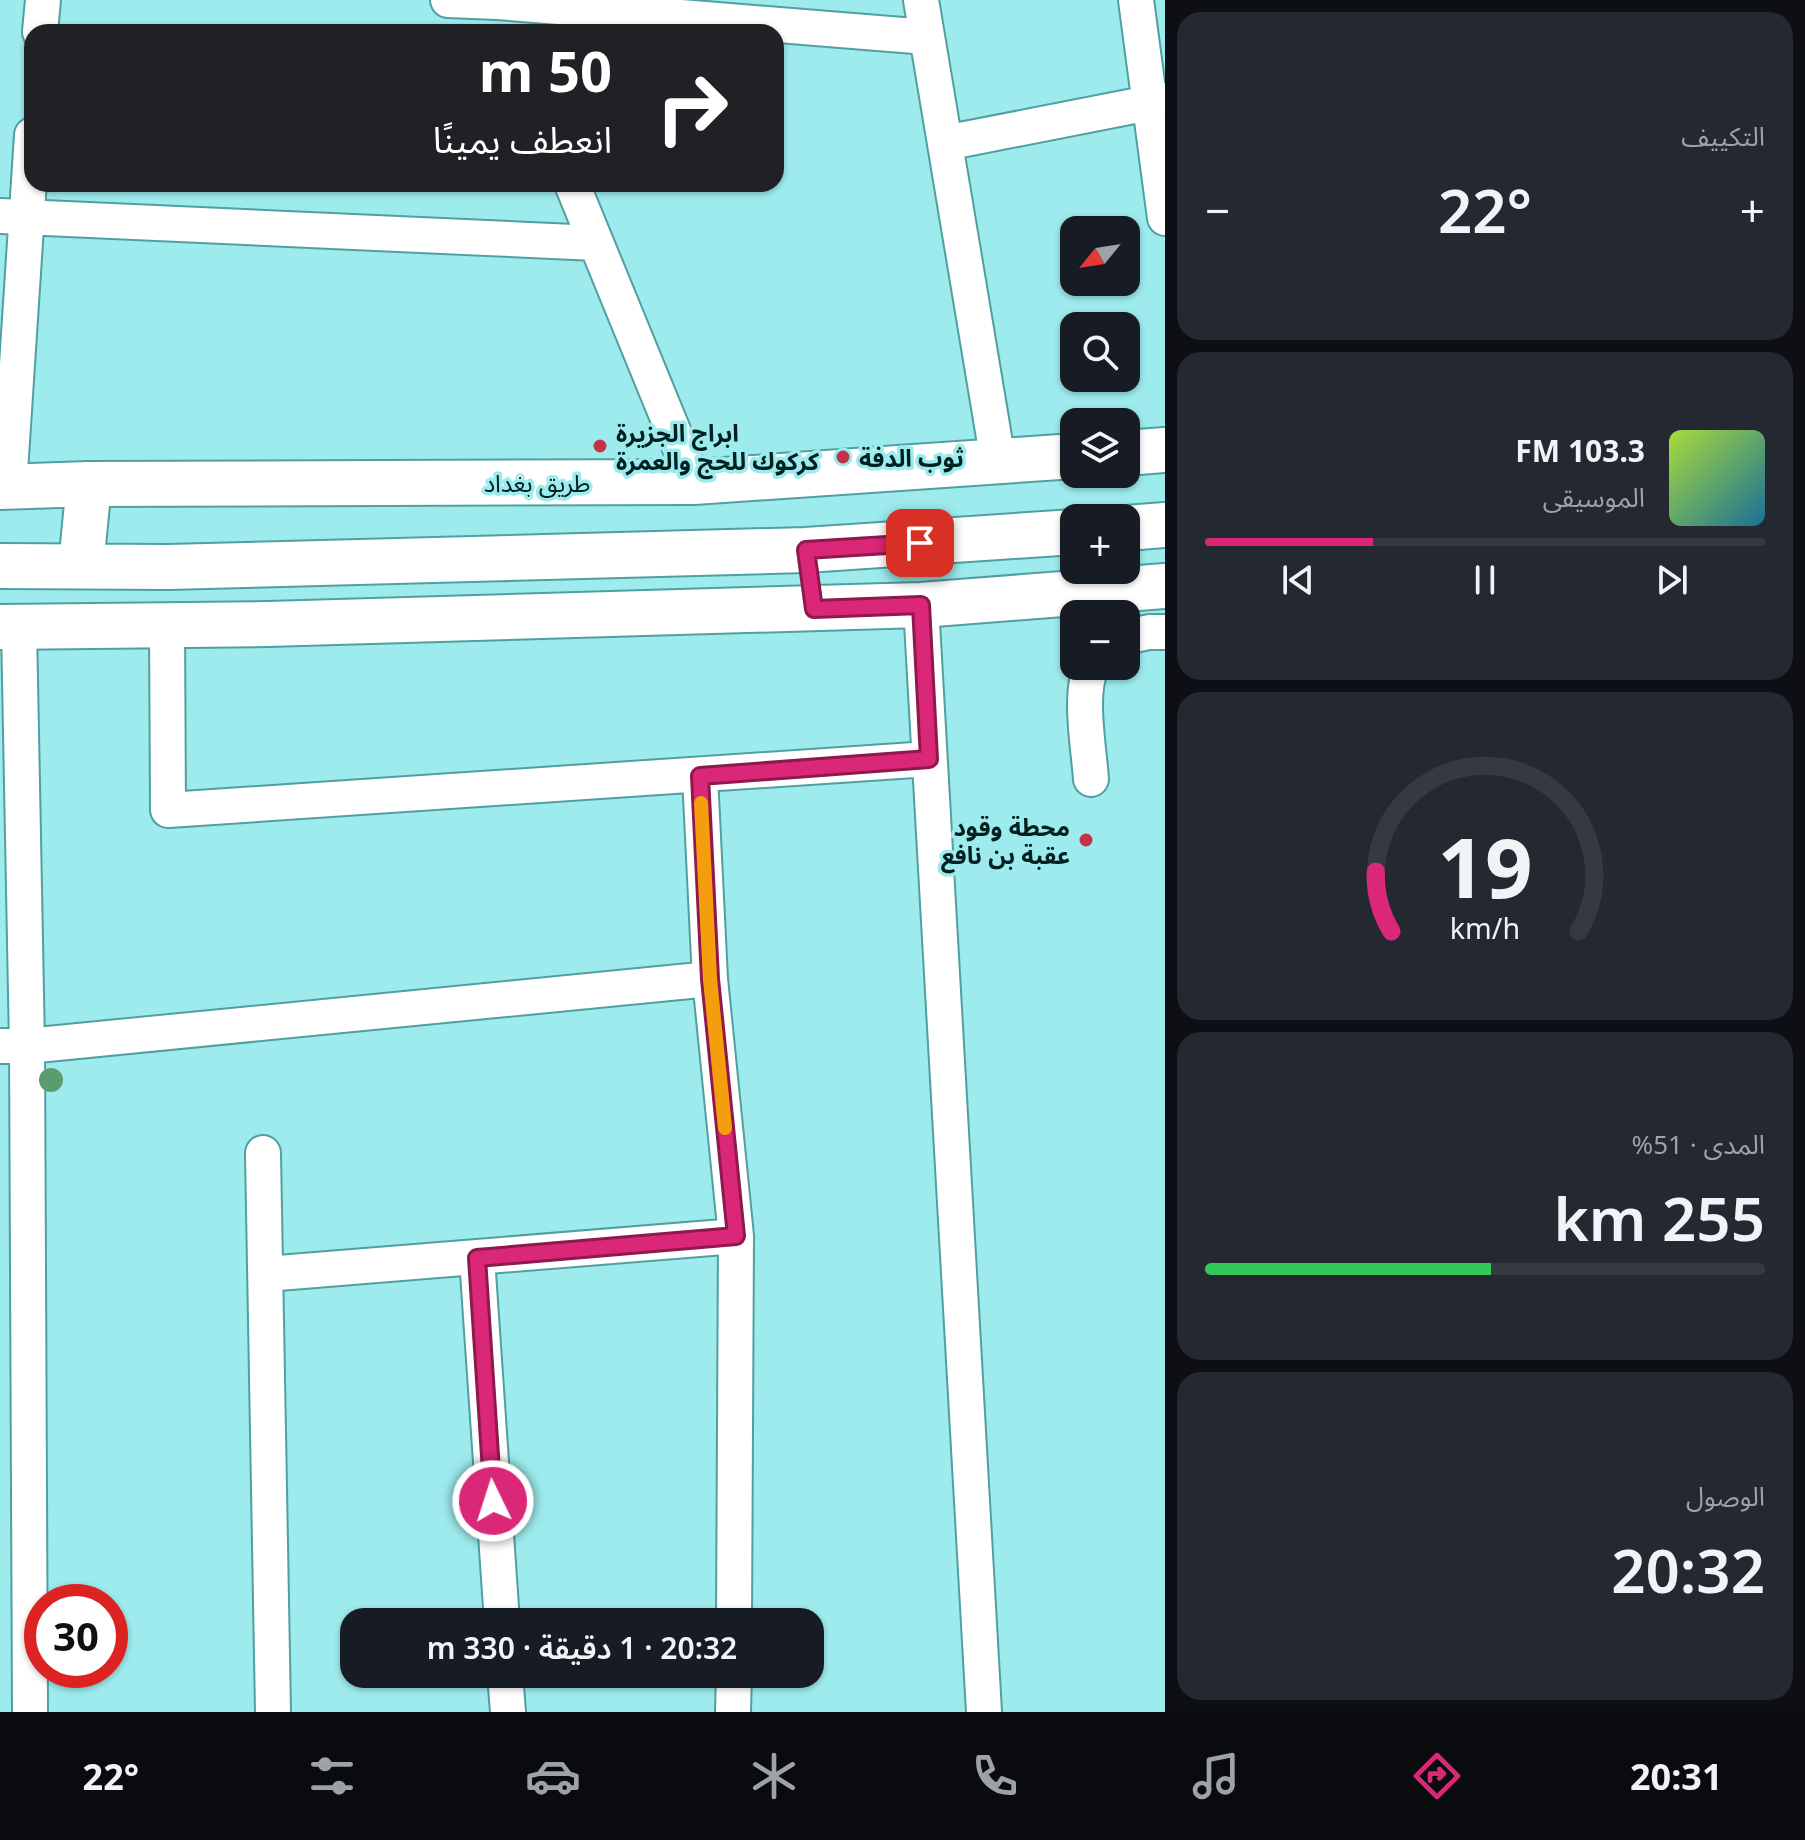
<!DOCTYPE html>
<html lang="ar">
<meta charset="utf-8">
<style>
:root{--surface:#171b24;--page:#242831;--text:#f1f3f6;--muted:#9ea1a6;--line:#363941;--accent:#db2777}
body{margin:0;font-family:"Noto Sans","Noto Sans Arabic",sans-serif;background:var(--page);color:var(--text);direction:rtl;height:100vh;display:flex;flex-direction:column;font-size:30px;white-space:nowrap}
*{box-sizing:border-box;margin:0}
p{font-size:26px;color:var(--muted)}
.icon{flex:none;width:44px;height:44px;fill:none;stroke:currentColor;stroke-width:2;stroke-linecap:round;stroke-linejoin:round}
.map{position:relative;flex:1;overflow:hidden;direction:ltr}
.panel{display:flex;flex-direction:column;gap:12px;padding:12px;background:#0d0f14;width:640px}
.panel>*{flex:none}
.guide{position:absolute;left:24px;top:24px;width:760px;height:168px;border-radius:24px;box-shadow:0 2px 6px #0004;direction:rtl;background:#202124;color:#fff;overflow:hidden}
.needle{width:52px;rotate:240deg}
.controls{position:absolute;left:1060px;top:216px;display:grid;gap:16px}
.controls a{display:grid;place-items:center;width:80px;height:80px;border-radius:16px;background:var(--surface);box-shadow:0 2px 6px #0004;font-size:40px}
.speed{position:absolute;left:24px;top:1584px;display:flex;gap:16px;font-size:40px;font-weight:700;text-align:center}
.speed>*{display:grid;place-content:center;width:104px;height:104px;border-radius:50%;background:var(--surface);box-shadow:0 2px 6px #0004;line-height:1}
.speed .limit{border:12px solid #d22;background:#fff;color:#111}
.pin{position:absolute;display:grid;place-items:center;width:68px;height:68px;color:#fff;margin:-34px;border-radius:16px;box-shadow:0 4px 12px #0006}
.me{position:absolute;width:88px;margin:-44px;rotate:356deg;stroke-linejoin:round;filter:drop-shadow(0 0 6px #0008)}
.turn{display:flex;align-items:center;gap:28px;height:168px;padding:0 40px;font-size:36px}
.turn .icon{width:104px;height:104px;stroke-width:2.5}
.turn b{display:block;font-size:56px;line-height:68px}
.big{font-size:60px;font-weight:600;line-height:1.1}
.panel .tile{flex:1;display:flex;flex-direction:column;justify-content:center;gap:12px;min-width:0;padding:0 28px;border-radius:24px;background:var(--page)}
.panel .dial{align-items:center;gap:0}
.dial svg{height:208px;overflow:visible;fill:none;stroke:var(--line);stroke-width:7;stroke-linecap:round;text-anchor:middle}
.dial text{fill:var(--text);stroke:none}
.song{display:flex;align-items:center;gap:24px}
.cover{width:96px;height:96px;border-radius:12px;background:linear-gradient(135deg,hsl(80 70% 55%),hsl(200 70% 35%))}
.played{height:8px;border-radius:4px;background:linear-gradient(90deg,var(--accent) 30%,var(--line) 30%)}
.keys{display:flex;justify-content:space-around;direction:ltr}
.heat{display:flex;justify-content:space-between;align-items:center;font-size:44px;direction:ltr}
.charge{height:12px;border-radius:6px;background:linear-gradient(90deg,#34c759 51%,var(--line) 0)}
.trip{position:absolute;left:340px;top:1608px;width:484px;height:80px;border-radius:24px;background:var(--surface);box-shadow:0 2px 6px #0004;font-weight:600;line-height:80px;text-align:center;direction:rtl}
.tabs{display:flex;height:128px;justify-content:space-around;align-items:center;background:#090b0e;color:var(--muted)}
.tabs .icon{width:56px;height:56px}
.tabs .on{color:var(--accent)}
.tabs b{font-size:36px;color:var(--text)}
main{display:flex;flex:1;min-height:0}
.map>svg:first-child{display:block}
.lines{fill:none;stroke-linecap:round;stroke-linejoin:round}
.minor-casing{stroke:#519fa1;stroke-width:38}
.major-casing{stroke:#519fa1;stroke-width:48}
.minor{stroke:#fff;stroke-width:34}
.major{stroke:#fff;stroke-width:44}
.tree{fill:#5b9b70}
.route-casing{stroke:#8e194d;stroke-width:20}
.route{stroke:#db2777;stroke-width:14}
.slow{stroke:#f59e0b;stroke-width:14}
.poi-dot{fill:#c33347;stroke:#9debed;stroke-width:3}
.labels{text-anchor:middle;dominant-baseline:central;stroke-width:7;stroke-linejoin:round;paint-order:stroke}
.poi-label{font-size:24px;font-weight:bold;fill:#002021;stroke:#9debed;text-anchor:start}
.street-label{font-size:24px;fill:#002021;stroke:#9debed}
</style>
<main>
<section class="panel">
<div class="tile"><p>التكييف</p>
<div class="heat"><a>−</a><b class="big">22°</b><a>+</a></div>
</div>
<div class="tile">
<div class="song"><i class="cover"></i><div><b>103.3 FM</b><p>الموسيقى</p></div></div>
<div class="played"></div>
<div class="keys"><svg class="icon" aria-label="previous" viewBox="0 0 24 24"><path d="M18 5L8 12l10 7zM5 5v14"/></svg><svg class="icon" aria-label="pause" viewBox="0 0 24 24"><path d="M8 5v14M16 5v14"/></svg><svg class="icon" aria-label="next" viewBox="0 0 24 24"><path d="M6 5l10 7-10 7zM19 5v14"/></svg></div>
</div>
<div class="tile dial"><svg viewBox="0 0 100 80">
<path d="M14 69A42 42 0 1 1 86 69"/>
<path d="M14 69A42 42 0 0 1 8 46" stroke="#db2777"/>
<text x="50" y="56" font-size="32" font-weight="700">19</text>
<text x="50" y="72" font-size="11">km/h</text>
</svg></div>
<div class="tile"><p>المدى · 51%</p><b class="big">255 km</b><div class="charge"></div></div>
<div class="tile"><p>الوصول</p><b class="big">20:32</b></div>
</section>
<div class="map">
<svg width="1165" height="1712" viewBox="0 0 1165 1712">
<rect width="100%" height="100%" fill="#9debed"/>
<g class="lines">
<defs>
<path id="minor" d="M448,0L497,2L927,37
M921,0L998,461
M1136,0L1165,218
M40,32L43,0
M945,143L1165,100
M572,184L694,482
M0,216L596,243
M9,487L32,135
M921,605L984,1712
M167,625L168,810L929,759
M19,627L27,1046L30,1712
M1126,637L1149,632H1165
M700,776L710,979L736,1236L734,1622
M1091,779C1089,749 1078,692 1092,666
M0,1046H27L710,979
M263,1153L273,1712
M477,1258L502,1622
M266,1274L736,1236
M505,1674L508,1712
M733,1712L734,1674"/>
<path id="major" d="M1126,453L1165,450
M0,487L89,484L694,482L1074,456
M1126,528L1165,525
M81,565L89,484
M0,566L168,567L806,550L1074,532
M0,627L268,624L921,605L1165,586"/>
</defs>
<use href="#minor" class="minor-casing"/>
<use href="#major" class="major-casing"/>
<use href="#minor" class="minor"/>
<use href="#major" class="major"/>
</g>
<circle class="tree" cx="51" cy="1080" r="12"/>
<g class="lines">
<defs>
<path id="route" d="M493,1501L477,1258L736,1236L710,979L700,776L929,759L921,605L814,609L806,550L920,543"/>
</defs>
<use href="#route" class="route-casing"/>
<use href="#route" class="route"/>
<path class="slow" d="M701,803L710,979L725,1128"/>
</g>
<g class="poi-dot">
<circle cx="600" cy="446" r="8"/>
<circle cx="843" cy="457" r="8"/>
<circle cx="1086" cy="840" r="8"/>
</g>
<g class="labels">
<g class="poi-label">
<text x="616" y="432">ابراج الجزيرة<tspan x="616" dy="28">كركوك للحج والعمرة</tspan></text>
<text x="859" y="457">ثوب الدفة</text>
<text x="1070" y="826" text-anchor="end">محطة وقود<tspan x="1070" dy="28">عقبة بن نافع</tspan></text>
</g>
<g class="street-label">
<text x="537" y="482">طريق بغداد</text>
</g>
</g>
</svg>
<div class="controls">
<a><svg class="needle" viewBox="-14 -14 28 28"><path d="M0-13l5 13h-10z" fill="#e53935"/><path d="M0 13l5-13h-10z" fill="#9ea1a6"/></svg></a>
<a><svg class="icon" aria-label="search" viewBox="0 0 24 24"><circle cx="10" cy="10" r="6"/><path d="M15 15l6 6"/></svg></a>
<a><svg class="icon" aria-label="layers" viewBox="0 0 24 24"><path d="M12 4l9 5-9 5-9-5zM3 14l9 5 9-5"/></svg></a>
<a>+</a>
<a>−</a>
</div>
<div class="speed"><div class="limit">30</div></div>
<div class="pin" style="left:920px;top:543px;background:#d93025"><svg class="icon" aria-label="arrive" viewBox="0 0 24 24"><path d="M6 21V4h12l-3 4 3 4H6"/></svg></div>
<svg class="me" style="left:493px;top:1501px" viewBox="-20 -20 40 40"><circle r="17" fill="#db2777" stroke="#fff" stroke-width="3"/><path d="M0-11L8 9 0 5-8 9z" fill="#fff"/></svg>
<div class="trip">20:32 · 1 دقيقة · 330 m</div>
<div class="guide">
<div class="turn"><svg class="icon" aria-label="right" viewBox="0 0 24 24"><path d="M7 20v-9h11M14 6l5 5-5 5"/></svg><div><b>50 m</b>انعطف يمينًا</div></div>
</div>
</div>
</main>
<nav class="tabs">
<b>20:31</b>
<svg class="icon on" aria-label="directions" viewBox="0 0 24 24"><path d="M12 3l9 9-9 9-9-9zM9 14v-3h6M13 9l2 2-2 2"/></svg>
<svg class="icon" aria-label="music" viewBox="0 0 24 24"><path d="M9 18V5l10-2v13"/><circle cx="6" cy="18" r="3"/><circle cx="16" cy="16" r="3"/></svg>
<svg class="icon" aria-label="phone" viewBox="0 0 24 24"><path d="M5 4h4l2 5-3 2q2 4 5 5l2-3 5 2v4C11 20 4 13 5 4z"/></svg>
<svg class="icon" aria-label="climate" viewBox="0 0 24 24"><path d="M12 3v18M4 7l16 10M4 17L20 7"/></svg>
<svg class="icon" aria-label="car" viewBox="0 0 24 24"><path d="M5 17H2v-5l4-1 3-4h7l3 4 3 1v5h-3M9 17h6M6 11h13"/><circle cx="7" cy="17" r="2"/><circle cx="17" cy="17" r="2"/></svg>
<svg class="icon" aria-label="filters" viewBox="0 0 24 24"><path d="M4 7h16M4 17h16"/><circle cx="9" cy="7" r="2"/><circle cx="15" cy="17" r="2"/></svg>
<b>22°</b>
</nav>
